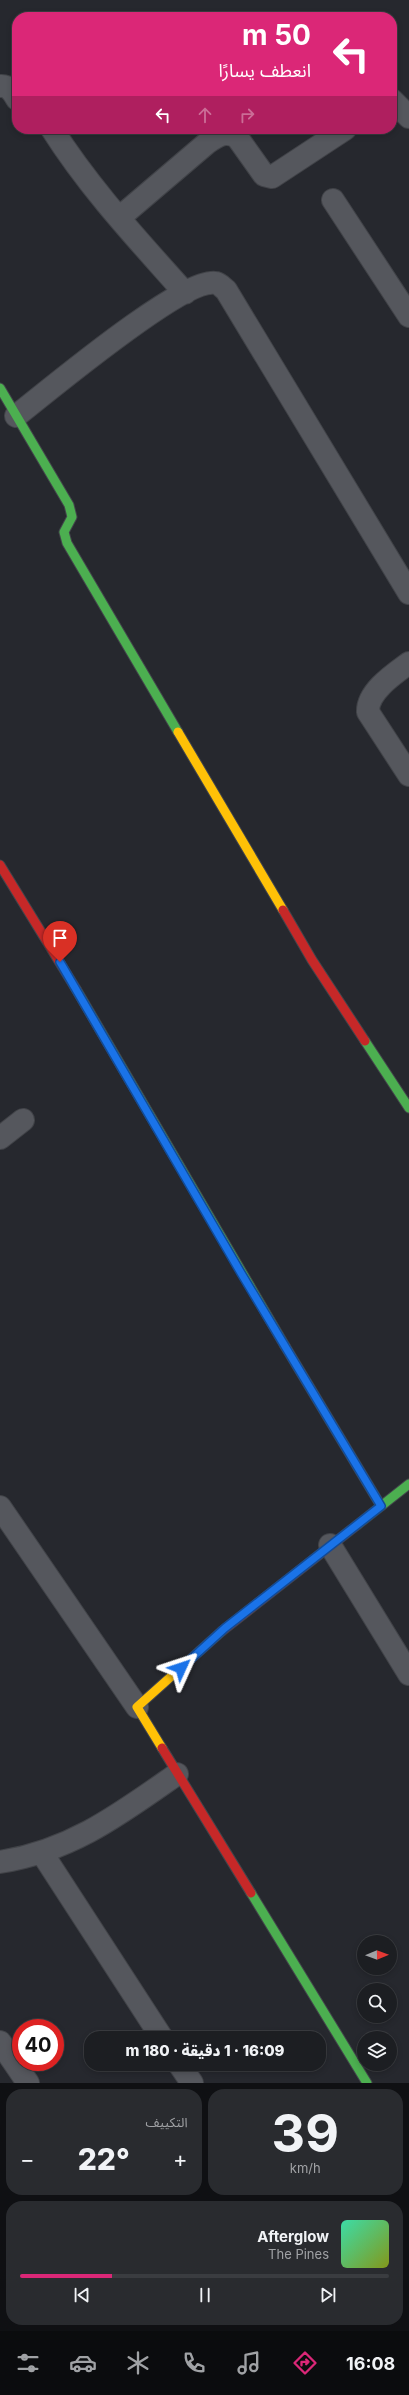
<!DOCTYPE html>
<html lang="ar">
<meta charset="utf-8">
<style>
:root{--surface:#1c1e22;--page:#292b2f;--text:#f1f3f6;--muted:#a0a2a5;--line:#3a3c40;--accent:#db2777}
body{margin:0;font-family:Inter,"Noto Sans Arabic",sans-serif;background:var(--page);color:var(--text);direction:rtl;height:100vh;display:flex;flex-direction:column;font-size:15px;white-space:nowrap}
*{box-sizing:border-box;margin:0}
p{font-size:13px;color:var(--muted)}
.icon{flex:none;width:22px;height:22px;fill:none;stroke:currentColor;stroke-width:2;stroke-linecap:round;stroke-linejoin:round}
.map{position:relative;height:2083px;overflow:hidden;direction:ltr}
.side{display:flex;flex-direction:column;gap:6px;padding:6px;background:#0f1013;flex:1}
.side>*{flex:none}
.top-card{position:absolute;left:12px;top:12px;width:385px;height:122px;border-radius:16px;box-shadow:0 2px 6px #0003,0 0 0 1px var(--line);direction:rtl;background:#db2777;color:#fff;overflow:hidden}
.needle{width:26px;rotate:89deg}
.tools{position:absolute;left:357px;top:1935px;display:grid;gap:8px}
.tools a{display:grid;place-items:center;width:40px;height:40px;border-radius:50%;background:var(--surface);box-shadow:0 2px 6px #0003,0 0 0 1px var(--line);font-size:20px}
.speed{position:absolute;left:12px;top:2019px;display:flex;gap:8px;font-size:20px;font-weight:700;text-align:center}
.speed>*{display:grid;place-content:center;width:52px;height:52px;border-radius:50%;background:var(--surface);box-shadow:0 2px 6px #0003,0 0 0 1px var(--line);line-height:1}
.speed .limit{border:6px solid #d22;background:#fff;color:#111}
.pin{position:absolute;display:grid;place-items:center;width:34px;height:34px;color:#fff;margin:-41px -17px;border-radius:50% 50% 50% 0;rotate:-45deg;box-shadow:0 0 4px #0007}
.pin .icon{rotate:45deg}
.me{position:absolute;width:44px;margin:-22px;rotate:48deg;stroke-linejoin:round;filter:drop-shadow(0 0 3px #0008)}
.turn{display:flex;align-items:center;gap:14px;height:84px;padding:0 20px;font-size:18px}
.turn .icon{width:52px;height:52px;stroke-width:2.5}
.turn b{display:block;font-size:28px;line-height:34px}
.lanes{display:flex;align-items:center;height:38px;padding:0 20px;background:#0003;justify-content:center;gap:20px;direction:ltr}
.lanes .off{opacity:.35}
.big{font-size:30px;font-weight:800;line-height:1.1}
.side .tile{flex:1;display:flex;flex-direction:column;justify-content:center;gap:6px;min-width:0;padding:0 14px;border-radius:16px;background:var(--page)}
.side .dial{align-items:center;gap:0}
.dial b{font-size:52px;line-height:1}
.song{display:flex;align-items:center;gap:12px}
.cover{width:48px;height:48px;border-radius:6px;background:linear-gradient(135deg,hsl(160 70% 55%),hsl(70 70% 35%))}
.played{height:4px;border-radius:2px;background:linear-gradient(90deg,var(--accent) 25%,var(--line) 25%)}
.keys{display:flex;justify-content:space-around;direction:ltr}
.heat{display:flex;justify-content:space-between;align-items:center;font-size:22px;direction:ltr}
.side .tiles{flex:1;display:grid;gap:6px;grid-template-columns:1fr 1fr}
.tile:last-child{grid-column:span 2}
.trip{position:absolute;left:84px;top:2031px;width:242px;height:40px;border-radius:16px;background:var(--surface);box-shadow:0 2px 6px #0003,0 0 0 1px var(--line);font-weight:800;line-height:40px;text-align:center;direction:rtl}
.dock{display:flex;height:64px;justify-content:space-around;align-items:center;background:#0b0c0e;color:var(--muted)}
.dock .icon{width:28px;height:28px}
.dock .active{color:var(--accent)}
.dock b{font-size:18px;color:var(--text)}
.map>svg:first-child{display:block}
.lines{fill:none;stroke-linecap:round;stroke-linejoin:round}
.street-casing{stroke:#414348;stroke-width:24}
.fast-casing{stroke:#43454b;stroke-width:11}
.slow-casing{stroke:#43454b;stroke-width:11}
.jam-casing{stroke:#43454b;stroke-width:11}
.street{stroke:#55575d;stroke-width:22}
.fast{stroke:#4caf50;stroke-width:9}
.slow{stroke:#ffc107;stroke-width:9}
.jam{stroke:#c62828;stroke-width:9}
.route-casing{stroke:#114b97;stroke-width:10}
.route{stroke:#1a73e8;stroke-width:7}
</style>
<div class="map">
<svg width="409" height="2083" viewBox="0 0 409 2083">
<rect width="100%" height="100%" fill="#26282e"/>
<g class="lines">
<defs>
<path id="street" d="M0,86C9,85 13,92 17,99
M392,100L409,117
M52,129C90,189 138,240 185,293
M333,200L409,316
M119,218L207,143C217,136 225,130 237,137L264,175L272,177L345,129
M16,416C47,392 183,277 216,283C220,284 223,288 226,290L409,593
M409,663C394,674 367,692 368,712L409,775
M0,1138L23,1120
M0,1507L137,1707
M330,1545L409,1674
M42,1853L162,2038
M0,1862C71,1851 120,1814 177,1774
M0,2042L28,2083
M179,2064L192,2083"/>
<path id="fast" d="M0,388L69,505L72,517L64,532L67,543L178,732
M76,989L285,1346
M365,1041L409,1108
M357,1525L409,1484
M251,1893L367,2083"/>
<path id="slow" d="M178,732L283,910
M285,1346L381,1506
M162,1748L137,1707L222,1631"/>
<path id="jam" d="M0,865L76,989
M283,910L312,960L365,1041
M222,1631L357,1525
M162,1748L251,1893"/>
</defs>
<use href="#street" class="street-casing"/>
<use href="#fast" class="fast-casing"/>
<use href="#slow" class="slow-casing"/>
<use href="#jam" class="jam-casing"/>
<use href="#street" class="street"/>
<use href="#fast" class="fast"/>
<use href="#slow" class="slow"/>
<use href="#jam" class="jam"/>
</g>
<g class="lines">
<defs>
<path id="route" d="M60,962L241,1273L381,1506L225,1628L181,1668"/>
</defs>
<use href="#route" class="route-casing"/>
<use href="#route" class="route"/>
</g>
</svg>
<div class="tools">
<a><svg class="needle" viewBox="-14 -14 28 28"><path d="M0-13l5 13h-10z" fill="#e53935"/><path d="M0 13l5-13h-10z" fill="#a0a2a5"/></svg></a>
<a><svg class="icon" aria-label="search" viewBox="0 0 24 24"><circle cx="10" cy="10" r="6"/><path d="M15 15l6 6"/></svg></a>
<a><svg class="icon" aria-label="layers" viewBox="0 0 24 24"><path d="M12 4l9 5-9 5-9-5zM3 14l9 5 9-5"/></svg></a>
</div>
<div class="speed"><div class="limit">40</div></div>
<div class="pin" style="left:60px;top:962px;background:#d93025"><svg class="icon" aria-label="arrive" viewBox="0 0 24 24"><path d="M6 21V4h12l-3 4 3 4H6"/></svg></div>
<svg class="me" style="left:181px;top:1668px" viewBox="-20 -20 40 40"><path d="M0-17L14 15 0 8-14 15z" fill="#1a73e8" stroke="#fff" stroke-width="4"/></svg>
<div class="trip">16:09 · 1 دقيقة · 180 m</div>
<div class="top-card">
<div class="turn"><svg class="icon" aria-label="left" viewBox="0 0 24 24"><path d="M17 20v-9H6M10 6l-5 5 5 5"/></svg><div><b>50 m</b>انعطف يسارًا</div></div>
<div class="lanes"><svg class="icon" aria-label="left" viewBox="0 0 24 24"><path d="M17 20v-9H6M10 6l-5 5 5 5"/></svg><svg class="icon off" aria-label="ahead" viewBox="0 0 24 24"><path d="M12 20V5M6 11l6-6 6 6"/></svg><svg class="icon off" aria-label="right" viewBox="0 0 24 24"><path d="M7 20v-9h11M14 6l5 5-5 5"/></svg></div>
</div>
</div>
<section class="side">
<div class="tiles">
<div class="tile dial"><b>39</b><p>km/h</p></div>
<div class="tile"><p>التكييف</p>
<div class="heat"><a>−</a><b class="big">22°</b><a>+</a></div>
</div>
<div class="tile">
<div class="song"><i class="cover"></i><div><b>Afterglow</b><p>The Pines</p></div></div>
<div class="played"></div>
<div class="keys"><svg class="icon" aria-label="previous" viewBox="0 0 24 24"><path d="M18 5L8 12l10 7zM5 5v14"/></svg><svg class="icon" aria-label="pause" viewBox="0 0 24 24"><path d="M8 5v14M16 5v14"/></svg><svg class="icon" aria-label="next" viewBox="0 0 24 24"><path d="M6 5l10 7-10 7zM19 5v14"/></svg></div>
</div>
</div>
</section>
<nav class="dock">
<b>16:08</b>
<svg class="icon active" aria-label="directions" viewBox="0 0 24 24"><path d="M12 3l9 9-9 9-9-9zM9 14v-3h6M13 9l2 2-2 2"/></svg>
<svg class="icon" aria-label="music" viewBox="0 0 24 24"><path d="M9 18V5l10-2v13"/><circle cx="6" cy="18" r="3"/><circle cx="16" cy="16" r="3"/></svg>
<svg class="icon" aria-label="phone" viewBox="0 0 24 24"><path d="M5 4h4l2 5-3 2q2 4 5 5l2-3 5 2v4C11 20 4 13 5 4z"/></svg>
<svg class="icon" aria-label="climate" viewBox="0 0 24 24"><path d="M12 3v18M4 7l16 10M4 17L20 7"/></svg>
<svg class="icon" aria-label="car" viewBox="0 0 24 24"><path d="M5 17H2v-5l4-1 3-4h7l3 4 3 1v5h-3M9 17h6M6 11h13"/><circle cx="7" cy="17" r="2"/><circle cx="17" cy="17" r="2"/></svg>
<svg class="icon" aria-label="filters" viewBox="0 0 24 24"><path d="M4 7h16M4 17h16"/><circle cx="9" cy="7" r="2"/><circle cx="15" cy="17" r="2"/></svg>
</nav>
